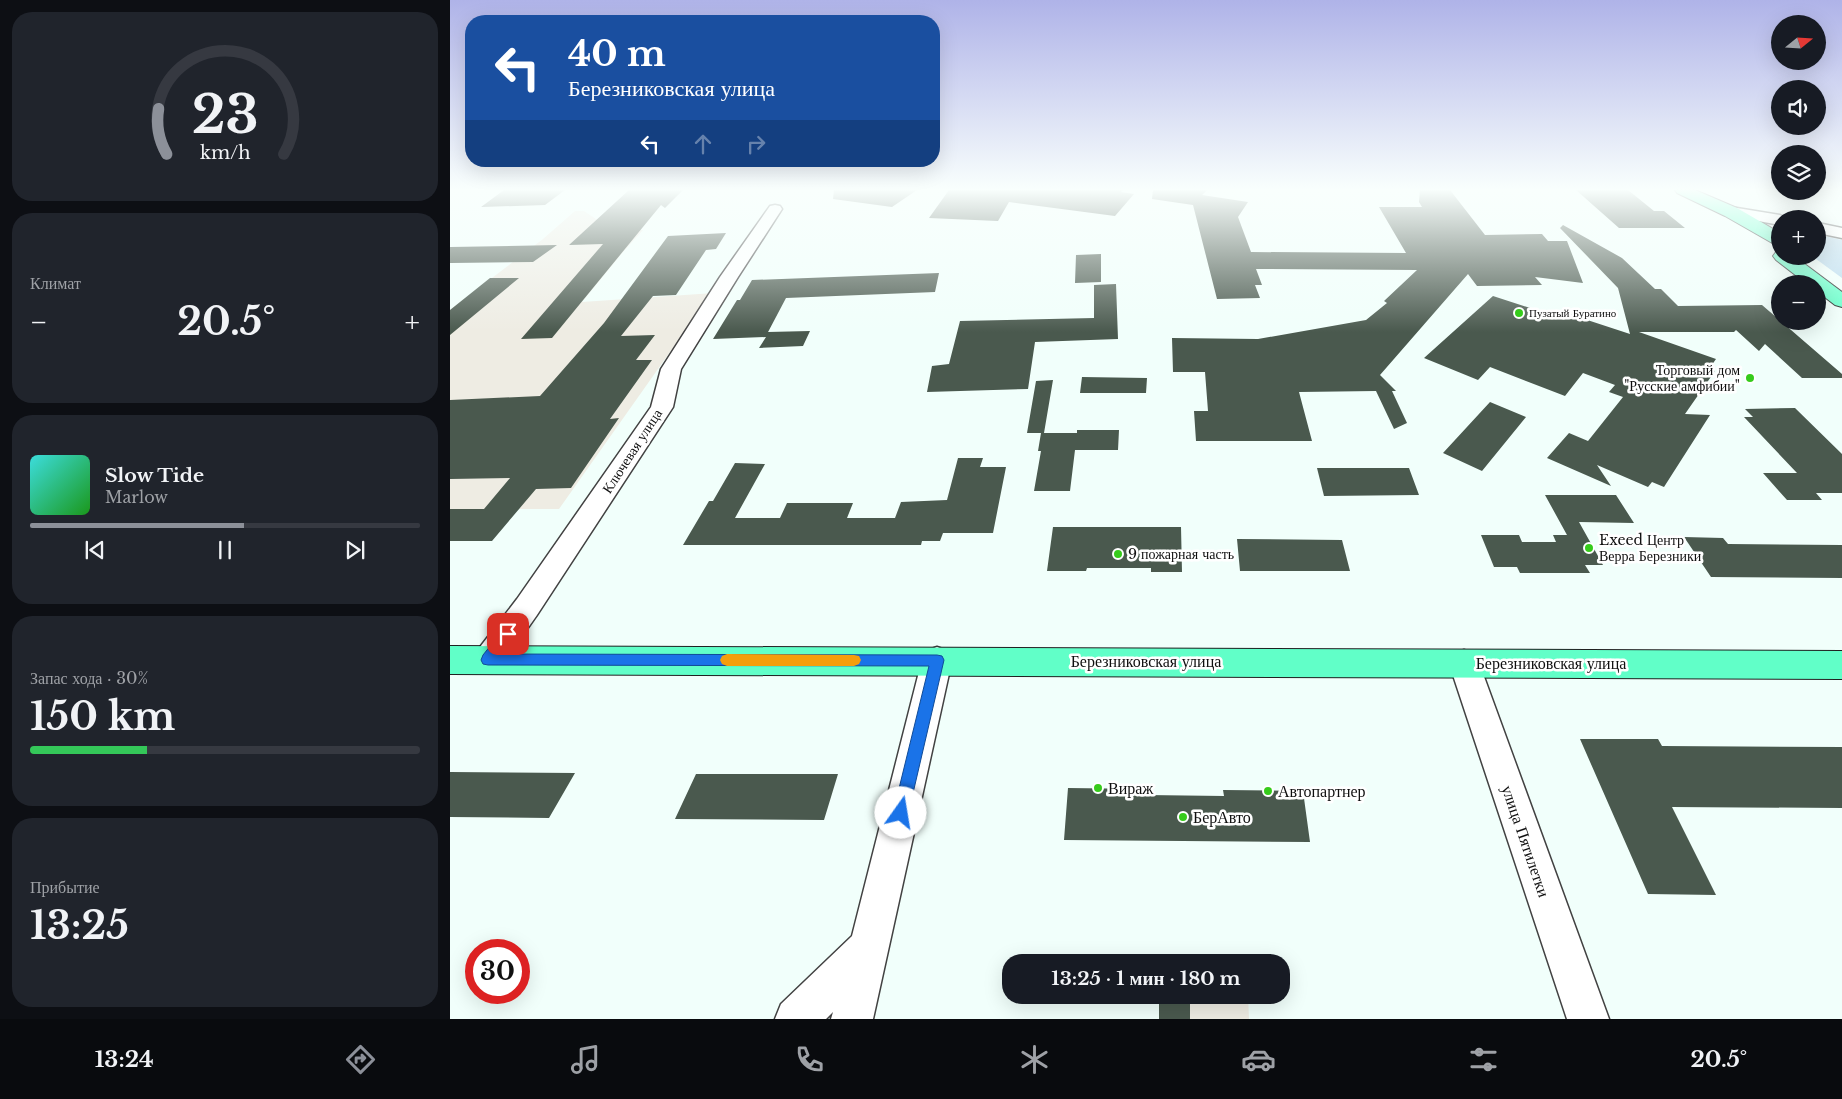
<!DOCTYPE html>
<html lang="ru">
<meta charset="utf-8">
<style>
:root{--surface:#171b24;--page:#20242c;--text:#f1f3f6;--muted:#9ea1a6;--line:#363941;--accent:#8c9099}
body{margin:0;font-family:"Libre Baskerville",serif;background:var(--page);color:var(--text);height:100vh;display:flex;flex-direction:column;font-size:19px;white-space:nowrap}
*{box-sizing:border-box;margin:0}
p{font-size:16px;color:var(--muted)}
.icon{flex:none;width:28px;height:28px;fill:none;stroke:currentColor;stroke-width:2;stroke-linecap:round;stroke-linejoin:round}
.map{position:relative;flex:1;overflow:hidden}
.drawer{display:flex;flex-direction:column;gap:12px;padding:12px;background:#0d0f14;width:450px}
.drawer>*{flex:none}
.guide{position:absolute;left:15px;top:15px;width:475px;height:152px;border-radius:20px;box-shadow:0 5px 20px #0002;background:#1a4fa0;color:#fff;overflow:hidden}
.needle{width:32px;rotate:72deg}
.controls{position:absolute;left:1321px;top:15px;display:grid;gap:10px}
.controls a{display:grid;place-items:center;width:55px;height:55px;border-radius:50%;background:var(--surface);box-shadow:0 5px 20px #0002;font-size:25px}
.speed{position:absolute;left:15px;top:939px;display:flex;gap:10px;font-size:25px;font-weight:700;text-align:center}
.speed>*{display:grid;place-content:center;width:65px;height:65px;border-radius:50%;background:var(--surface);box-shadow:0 5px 20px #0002;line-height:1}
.speed .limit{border:8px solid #d22;background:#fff;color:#111}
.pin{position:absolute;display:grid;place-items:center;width:42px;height:42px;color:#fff;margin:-21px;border-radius:10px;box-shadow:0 2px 8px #0006}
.me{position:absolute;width:55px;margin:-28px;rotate:13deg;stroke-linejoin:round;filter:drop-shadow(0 0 4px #0008)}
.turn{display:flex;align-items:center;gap:18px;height:105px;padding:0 20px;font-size:22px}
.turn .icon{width:65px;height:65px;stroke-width:2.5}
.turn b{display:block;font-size:35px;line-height:42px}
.lanes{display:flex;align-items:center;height:48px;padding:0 20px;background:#0003;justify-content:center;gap:25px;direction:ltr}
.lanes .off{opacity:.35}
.big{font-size:38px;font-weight:800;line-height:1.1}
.drawer .tile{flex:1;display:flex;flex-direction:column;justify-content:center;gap:8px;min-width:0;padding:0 18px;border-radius:20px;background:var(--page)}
.drawer .dial{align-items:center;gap:0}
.dial svg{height:130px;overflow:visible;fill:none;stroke:var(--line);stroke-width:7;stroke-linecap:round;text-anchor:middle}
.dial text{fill:var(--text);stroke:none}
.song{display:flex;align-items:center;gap:15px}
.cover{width:60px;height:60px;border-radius:8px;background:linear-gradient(135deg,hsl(180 70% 55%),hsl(120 70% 35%))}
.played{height:5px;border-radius:2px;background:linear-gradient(90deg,var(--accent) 55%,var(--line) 55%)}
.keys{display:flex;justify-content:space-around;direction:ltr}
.heat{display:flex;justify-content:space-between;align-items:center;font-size:28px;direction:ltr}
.charge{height:8px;border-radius:4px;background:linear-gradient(90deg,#34c759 30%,var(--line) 0)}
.trip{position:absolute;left:552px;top:954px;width:288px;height:50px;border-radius:20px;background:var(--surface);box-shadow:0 5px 20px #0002;font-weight:800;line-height:50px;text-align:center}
.menu{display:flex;height:80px;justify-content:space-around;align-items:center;background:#090b0e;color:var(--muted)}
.menu .icon{width:35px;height:35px}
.menu .active{color:var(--accent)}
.menu b{font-size:22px;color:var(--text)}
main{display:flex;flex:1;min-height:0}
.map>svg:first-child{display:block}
.industrial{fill:#eeece3}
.green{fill:#b7d9ed}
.building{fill:#4a594e}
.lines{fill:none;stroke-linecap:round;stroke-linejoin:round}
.minor-casing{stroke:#424242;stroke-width:3}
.major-casing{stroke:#202020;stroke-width:2}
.minor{fill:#fff;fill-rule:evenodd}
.major{fill:#61ffc8;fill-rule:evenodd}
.route{fill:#1a73e8;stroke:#114b97}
.slow{fill:#f59e0b}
.poi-dot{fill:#36cb1b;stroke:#fff;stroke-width:2}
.labels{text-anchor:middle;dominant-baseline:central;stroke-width:5;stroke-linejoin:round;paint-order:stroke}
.far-poi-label{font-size:11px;fill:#0f0f0f;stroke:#fff;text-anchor:start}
.poi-label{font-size:14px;fill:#0f0f0f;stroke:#fff;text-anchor:start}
.street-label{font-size:14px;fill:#0f0f0f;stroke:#fff}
.near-street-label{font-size:16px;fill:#0f0f0f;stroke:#fff}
.near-poi-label{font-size:16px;fill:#0f0f0f;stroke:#fff;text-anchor:start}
</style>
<main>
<section class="drawer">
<div class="tile dial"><svg viewBox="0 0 100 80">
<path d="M14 69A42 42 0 1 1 86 69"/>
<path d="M14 69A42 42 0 0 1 9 41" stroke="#8c9099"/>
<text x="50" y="56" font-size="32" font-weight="700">23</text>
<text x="50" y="72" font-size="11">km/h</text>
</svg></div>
<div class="tile"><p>Климат</p>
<div class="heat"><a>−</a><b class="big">20.5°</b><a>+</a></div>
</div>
<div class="tile">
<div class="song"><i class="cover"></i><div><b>Slow Tide</b><p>Marlow</p></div></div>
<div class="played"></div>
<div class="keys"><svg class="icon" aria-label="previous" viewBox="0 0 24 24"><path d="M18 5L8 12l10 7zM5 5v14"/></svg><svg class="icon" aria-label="pause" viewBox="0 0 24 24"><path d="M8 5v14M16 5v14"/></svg><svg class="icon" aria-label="next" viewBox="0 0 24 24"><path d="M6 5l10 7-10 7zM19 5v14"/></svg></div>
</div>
<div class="tile"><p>Запас хода · 30%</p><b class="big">150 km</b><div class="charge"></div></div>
<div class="tile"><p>Прибытие</p><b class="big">13:25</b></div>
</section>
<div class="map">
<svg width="1392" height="1019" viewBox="0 0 1392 1019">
<rect width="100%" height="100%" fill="#f1fffb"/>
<path class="industrial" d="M125,211H134L155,225L149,231L193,230L173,252L132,302L264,293L234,339L220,352L109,509H0V310L93,239Z
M709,995H798L799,1019H709Z"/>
<path class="green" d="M1374,236L1392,240V278L1362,256H1368V240Z"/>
<path class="building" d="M54,190H115L95,205L31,207Z
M179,190H233L215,208L211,205L102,338L71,339L153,244L119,245Z
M384,190H467L442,207L383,199Z
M499,190H673L671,192L684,194L665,216L559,202L548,221L479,218Z
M703,190H757L752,195L798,202L788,217L801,252L956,253L929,207H972L969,202L970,190H1000L1035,235L1092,234L1098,241H1117L1133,283L1085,277L1092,285L1027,286L1018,274L930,375L946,391H942L957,423L944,429L926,391L849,392L862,441H746L744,411H758L755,372H723L722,338L808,339L916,320L937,303L934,301L967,270L806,269L812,285H805L810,298L767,299L743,205L702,199Z
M1126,190H1178L1204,211H1214L1235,228H1169Z
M1113,225L1172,258L1205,289H1211L1228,306L1312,305L1392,374V378H1352L1315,344L1309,351L1286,330L1284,332H1189L1266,359L1259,369L1265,371L1235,414L1260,415L1214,487L1202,482L1198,487L1147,465L1161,486L1097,458L1119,433L1138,441L1173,397L1159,392L1165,385L1133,373L1115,396L1040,367L1028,380L974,358L1043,296L1114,319L1119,314L1180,334L1168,288L1110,228Z
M276,233L266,249L256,250L226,295L203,296L171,336L205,335L186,360H202L160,419L169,418L121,488L86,489L42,541H0V509H34L60,478L0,479V400L90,396L154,323L218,236Z
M107,245L83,262L0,263V247Z
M651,254V282L625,283L626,255Z
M489,273L485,292L336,298L317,334L318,332L360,331L353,346L309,348L316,337L263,339L287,300H290L302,280Z
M40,278H69L0,335V310Z
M666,284L668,339L585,342L578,389L477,392L482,366L499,364L510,321L644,318V285Z
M632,377L697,378L696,393H630Z
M603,380L594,433H627V430H669L668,450H625L620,491H584L591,451H588L591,433H577L586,381Z
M1040,402L1076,417L1032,471L993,453Z
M1345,408L1392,454V493H1366L1372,500H1337L1313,473H1347L1294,417H1303L1295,409Z
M508,458H533L530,467H556L543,533H493L490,541H472L471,545H233L259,501H263L285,463L315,464L285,518H330L337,503H403L397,518H445L451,502L497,500Z
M867,468H959L969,495L874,496Z
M1095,495H1166L1184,523L1129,522L1153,565H1135L1140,573H1070L1067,567H1044L1031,535H1069L1072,542H1106L1103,535H1117Z
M603,527H731L732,572H701V568H637L636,571H597Z
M1234,537L1273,538L1278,544L1392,545V578L1261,577Z
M787,539L892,540L900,571H790Z
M1130,739H1208L1212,746L1392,747V808L1222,807L1266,895L1198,894Z
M0,772L125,773L99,818L0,817Z
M246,774H388L374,820L225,819Z
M618,788L696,789V795L774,796L773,790L853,791L860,842L614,840Z
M709,995H740V1019H709Z"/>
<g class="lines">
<defs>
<path id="minor" d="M325,205L330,206L332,209L288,277L231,369L223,407L87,615L49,669L38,673L27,669L23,660L27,651L67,599L201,407L211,369L270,277L320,206Z
M1281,207L1330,215L1337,219H1330V225L1276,215L1273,212L1276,209Z
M1368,223L1392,228V238L1368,233Z
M487,647L498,651L502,660L423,1019H381L383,1012L376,1019H325L331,1004L402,936L472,660L476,651Z
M1014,650L1025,654L1029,663L1159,1019H1117L999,663L1003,654Z"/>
<path id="major" d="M1225,190H1245L1287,208L1330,233V245L1324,244L1275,216L1227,193Z
M1330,251V256H1344L1392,292V307L1385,305L1368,292V284H1357L1326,260L1323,256L1326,252Z
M0,646L1392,651V679L0,674Z"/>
</defs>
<use href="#minor" class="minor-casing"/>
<use href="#major" class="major-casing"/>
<use href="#minor" class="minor"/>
<use href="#major" class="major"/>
</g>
<linearGradient id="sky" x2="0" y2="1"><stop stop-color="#afb3e8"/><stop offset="0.57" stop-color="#f9fffd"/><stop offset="1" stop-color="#f9fffd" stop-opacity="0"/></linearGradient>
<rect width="1392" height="332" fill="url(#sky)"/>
<path class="route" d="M58,628L62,630L64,634L50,654L487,655L492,656L494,660L457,819L451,821L445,819L443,813L479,666L38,665L33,664L31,660L33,655L53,630Z"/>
<path class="slow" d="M277,654L404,655L409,656L411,660L409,664L404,666H277L272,664L270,660L272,656Z"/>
<g class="poi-dot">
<circle cx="1069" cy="313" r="5"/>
<circle cx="1300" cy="378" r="5"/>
<circle cx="1139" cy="548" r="5"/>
<circle cx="668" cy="554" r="5"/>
<circle cx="648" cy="788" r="5"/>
<circle cx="818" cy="791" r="5"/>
<circle cx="733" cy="817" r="5"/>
</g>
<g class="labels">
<g class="far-poi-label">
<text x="1079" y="313">Пузатый Буратино</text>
</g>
<g class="poi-label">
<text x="1290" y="370" text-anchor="end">Торговый дом<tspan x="1290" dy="16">"Русские амфибии"</tspan></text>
<text x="1149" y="540">Exeed Центр<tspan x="1149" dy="16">Верра Березники</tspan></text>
<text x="678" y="554">9 пожарная часть</text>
</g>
<g class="street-label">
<text transform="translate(182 451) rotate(-57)">Ключевая улица</text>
</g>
<g class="near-street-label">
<text x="696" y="661">Березниковская улица</text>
<text x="1101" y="663">Березниковская улица</text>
<text transform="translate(1076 841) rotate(71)">улица Пятилетки</text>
</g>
<g class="near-poi-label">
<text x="658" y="788">Вираж</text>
<text x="828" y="791">Автопартнер</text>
<text x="743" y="817">БерАвто</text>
</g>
</g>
</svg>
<div class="controls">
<a><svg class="needle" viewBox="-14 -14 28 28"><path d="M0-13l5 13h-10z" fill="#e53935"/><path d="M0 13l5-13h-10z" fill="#9ea1a6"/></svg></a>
<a><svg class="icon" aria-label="sound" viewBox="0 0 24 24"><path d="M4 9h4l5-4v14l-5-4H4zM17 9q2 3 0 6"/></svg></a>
<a><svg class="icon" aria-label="layers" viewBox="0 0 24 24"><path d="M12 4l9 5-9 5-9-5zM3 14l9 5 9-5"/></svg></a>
<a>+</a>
<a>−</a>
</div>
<div class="speed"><div class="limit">30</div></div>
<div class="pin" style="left:58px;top:634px;background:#d93025"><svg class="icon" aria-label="arrive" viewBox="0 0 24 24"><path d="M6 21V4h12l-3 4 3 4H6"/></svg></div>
<svg class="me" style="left:451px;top:813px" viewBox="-20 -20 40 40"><circle r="19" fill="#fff"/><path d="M0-13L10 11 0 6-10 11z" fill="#1a73e8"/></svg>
<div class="trip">13:25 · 1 мин · 180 m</div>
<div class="guide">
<div class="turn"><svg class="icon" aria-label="left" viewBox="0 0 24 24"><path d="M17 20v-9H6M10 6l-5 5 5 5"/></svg><div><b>40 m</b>Березниковская улица</div></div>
<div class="lanes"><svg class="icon" aria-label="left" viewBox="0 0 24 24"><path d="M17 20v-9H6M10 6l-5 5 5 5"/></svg><svg class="icon off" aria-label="ahead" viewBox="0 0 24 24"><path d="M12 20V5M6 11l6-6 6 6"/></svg><svg class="icon off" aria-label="right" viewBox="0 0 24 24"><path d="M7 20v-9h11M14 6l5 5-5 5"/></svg></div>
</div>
</div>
</main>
<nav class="menu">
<b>13:24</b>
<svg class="icon active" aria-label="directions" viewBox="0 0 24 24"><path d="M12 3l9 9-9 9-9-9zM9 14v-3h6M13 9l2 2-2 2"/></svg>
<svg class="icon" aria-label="music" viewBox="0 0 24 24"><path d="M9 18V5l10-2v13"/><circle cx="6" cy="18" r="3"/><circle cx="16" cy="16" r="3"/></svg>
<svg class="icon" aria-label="phone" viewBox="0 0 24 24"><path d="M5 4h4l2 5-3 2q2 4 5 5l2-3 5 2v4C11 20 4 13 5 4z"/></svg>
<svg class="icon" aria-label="climate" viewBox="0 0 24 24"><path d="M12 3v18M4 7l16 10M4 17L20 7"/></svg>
<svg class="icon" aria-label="car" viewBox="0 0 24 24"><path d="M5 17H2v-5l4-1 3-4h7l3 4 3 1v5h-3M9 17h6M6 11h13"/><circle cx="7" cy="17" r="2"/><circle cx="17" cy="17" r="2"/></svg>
<svg class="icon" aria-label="filters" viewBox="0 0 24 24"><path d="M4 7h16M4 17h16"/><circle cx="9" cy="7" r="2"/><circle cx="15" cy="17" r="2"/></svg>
<b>20.5°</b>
</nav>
